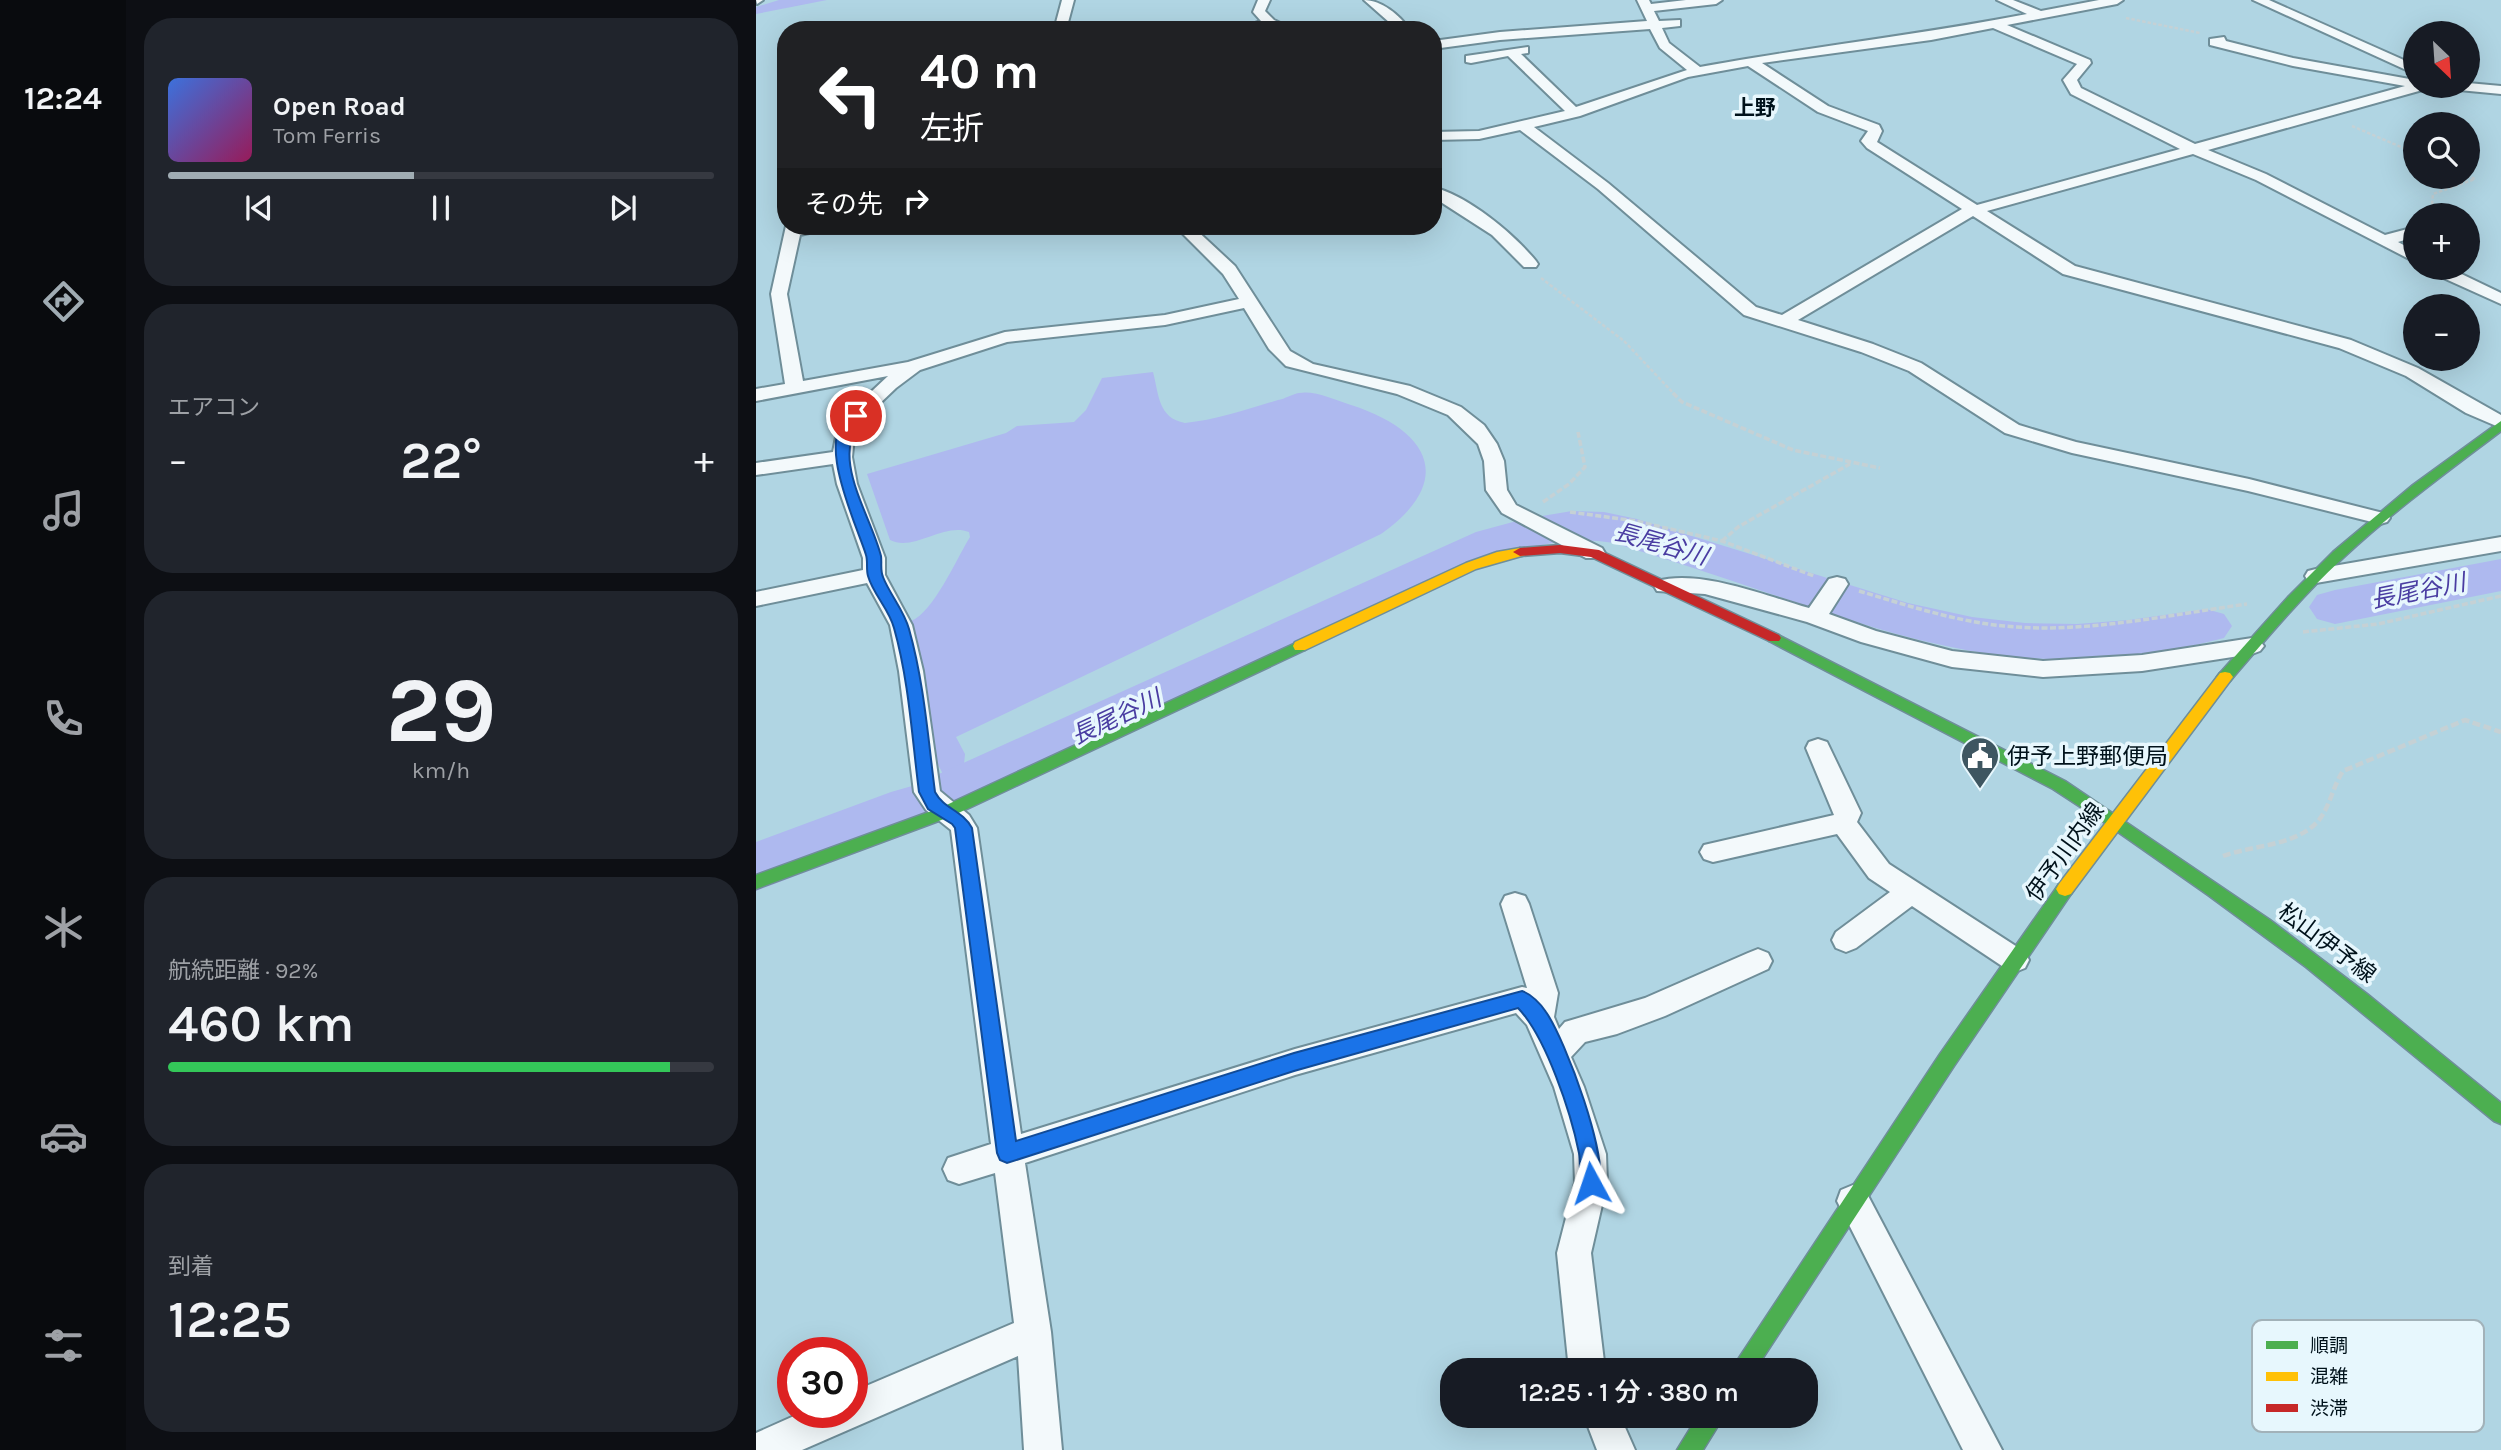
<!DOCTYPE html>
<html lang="ja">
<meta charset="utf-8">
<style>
:root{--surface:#171b24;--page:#20242c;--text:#f1f3f6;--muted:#9ea1a6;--line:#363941;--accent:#a0acb3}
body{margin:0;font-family:Karla,"Noto Sans JP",sans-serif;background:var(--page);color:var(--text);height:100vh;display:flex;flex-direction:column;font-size:26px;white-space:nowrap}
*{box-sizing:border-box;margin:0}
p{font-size:23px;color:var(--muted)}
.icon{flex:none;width:38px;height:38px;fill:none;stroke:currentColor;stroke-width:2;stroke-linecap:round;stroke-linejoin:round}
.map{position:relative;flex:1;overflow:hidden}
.side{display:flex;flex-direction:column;gap:18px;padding:18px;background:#0d0f14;width:630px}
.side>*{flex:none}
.top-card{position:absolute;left:21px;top:21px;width:665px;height:214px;border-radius:28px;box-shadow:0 7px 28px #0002;background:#202124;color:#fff;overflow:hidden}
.needle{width:46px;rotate:155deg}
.fabs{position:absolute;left:1647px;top:21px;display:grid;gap:14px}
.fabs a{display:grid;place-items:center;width:77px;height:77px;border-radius:50%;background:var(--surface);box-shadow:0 7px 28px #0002;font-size:35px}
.speed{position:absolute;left:21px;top:1337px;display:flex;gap:14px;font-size:35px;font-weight:700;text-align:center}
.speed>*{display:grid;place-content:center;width:91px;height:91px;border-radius:50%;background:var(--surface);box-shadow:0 7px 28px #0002;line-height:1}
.speed .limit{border:10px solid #d22;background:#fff;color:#111}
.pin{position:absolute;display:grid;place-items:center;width:60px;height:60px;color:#fff;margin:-30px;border:4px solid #fff;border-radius:50%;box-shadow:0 2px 7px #0007}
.me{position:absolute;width:77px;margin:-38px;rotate:355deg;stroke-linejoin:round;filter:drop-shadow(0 0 5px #0008)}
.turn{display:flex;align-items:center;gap:24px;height:147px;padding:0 28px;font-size:32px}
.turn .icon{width:91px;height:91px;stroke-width:2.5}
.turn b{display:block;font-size:49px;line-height:60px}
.then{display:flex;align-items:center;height:66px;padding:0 28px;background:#0003;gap:14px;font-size:26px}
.big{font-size:52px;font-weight:600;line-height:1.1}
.side .card{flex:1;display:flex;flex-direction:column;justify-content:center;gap:10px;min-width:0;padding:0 24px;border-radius:28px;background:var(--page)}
.side .dial{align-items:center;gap:0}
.dial b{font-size:91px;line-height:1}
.song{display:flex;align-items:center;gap:21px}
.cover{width:84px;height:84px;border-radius:10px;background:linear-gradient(135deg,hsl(220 70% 55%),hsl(330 70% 35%))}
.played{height:7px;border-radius:4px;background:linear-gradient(90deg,var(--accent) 45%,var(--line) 45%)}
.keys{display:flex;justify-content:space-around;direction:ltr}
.heat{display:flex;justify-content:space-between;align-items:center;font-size:38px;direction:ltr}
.charge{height:10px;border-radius:5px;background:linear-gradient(90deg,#34c759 92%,var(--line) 0)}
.trip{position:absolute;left:684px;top:1358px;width:378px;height:70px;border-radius:28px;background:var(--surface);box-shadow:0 7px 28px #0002;font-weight:600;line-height:70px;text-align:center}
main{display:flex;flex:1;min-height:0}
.menu{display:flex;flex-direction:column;width:126px;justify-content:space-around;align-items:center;background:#090b0e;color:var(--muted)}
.menu .icon{width:49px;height:49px}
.menu .active{color:var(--accent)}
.menu b{font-size:32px;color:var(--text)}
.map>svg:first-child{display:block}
.water{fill:#aeb9ef}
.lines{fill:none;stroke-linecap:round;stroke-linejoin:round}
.river{fill:#aeb9ef;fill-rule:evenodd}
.street-casing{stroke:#6f8e99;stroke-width:4}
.fast-casing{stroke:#6f8e99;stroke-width:3}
.slow-casing{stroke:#6f8e99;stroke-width:3}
.jam-casing{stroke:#6f8e99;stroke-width:3}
.path-far2{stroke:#c5d1d5;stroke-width:2.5;stroke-dasharray:3.5 2;stroke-linecap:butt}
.path-far1{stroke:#c5d1d5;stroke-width:3.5;stroke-dasharray:6 2.5;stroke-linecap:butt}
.path{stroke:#c5d1d5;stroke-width:4.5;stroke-dasharray:8 3.5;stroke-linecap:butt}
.street{fill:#f3f9fb;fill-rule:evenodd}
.fast{fill:#4caf50;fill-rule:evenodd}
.slow{fill:#ffc107;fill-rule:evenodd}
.jam{fill:#c62828;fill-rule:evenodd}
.route{fill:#1a73e8;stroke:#114b97;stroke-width:2}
.labels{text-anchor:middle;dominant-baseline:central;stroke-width:7;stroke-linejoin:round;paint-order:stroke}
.far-quarter-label{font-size:21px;font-weight:bold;fill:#00121b;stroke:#e7f7fd}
.poi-label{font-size:23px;fill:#00121b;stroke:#e7f7fd;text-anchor:start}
.street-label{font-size:23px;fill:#00121b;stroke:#e7f7fd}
.water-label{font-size:24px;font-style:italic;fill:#4a3da2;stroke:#e7f7fd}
.key{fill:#e7f7fd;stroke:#a2b2b9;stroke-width:2}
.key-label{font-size:19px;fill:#00121b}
</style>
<main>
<nav class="menu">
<b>12:24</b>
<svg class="icon active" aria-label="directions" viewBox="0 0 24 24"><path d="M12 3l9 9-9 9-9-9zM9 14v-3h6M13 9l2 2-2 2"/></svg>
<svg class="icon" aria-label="music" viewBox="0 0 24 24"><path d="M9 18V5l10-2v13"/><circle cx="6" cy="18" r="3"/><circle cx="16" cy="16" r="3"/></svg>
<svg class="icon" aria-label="phone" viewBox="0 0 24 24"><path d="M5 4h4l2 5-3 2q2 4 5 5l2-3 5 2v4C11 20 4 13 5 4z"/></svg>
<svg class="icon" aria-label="climate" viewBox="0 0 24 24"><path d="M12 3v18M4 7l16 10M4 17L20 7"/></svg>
<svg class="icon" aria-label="car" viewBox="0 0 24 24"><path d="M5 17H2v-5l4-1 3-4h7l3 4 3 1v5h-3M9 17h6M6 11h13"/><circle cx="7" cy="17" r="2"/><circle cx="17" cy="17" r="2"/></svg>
<svg class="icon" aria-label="filters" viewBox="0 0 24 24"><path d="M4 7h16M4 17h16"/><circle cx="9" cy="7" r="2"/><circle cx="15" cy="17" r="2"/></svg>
</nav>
<section class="side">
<div class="card">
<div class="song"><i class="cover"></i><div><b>Open Road</b><p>Tom Ferris</p></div></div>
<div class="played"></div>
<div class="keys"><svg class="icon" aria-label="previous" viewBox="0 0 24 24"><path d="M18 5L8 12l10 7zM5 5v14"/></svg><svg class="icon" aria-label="pause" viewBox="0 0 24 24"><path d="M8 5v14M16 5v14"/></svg><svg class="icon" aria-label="next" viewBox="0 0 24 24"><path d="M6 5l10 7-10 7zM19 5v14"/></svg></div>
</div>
<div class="card"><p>エアコン</p>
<div class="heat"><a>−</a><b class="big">22°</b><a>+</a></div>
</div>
<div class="card dial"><b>29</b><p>km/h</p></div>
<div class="card"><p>航続距離 · 92%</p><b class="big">460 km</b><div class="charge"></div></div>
<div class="card"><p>到着</p><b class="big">12:25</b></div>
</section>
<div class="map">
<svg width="1745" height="1450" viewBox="0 0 1745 1450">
<rect width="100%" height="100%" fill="#b0d5e3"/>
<path class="water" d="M23,0H71L0,14V7Z
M397,372C403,395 402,418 429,423C460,420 492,409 522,400C529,399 536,394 543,393C558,390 580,400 595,405C673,430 701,480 625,534L200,737L209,754L207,775L212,788L198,795C186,785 190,771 178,761L170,684L155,621C177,613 201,558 214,537L213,532C188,522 158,552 134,540L111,474L250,433L261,426L318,422L330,410L346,378Z"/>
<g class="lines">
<path class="river" d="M816,511L848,512L881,519L1152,603L1216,617L1269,623L1321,624L1373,620L1450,609L1468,614L1476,626L1468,638C1387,660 1297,666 1215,651C1146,639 1081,616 1015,594C963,576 910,559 858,543C822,537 788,542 754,554L216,808L195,815L184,811L177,824L0,891V842L135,792L156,786L168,789L174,778L720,532L768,519Z
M1745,559V591L1579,624L1561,619L1553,607L1561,595L1579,590Z"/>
<defs>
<path id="street" d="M0,0H7L1,4Z
M306,0H318L310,30H298Z
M502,0H514L509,11L518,20L539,30L513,27L479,30L505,21L497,12Z
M608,0C625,0 644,15 654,30H642Z
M881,0H893L895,4L930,0H966L960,4L898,11L903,21L924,20V26L906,28L913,43L944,67C1053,47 1162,35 1271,14L1241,0H1257L1285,11L1343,0H1367L1361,4L1251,25L1334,60L1335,63L1321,80L1325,88L1439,144L1649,86L1537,66L1454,45V39L1468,37L1470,41L1537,58L1659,80V86H1672L1670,89L1452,150L1510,174L1629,235L1659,227V237L1642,242L1659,251V262L1500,180L1437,154L1231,211L1319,266L1595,340L1662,368L1745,415V428L1710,413L1650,376L1583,348L1307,274L1217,216L1042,320L1117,344L1165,363L1263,425L1320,442L1493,479L1631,514L1634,518L1631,522L1624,524L1492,491L1316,453L1249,433L1153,371L1105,352L988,315L842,189L764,130L723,139L677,140V132L723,131L809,111L752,56L715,63L710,62V56L772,47V53L765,54L820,107L931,70L904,48L894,29L744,40L677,49V41L744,32L891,21ZM1237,28L1321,64L1307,80L1315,94L1424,149L1221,205L1121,142L1126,131L1123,125L1072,106L1006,63L1175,40ZM992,66L1062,112L1112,131L1105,141L1111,148L1206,209L1026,315L1000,307L852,183L778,127L824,116L932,77Z
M1497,0H1513L1659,65V74Z
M1712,83L1745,86V94L1703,90L1696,86H1712Z
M677,187C712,196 757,233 780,261L782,264L780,267H768L736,235L677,197Z
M30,226H74L72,229L44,235L31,294L47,381L152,362L249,332L409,315L483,299L467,274L419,226H436L479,266L534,351L557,364L654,386L705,407L728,425L741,444L748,461L751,490L760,505L846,548L849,553L846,558H830L746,513L730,490L728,461L722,444L692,415L641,394L530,366L513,349L488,308L409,325L251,342L164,370L140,388L99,427L96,457L101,484L129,558V575L156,625L167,671L184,791L213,815L221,828L265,1134L539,1049L766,987L771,988L745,904L749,896L759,893L769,896L773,904L802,993L798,1017L803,1029L809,1022L889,998L992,953L1002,949L1012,953L1016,961L1012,969L909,1016L861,1034L829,1042L815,1057L828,1087L850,1154L851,1183L835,1253L849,1370H813L801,1253L819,1183L818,1154L798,1087L771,1025L760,1013L539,1075L269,1163L295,1332L306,1450H268L262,1356L46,1450H0V1433L47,1412H96V1392L258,1323L239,1173L203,1184L192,1180L187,1169L192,1158L235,1144L195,830L170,810L158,792L143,671L134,625L111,583L0,606V592L107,570V558L81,484L77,464L0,475V463L77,452L83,422L132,376L0,401V389L29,384L15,294Z
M1672,268H1693L1745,293V304L1674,272Z
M1745,537V551L1560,583L1552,581L1549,576L1552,571L1560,569Z
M1081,577L1089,579L1092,584L1073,614L1120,631L1196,651L1287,661L1386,655L1496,638L1504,641L1508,646L1504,651L1496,654L1386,671L1287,677L1196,667L1105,642L1051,622L949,594L901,591L898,586L901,581C945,569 1010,596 1053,608L1073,579Z
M1062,739L1071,742L1105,813L1101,822L1133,864L1269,952L1273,960L1269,968L1259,972L1249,968L1156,906L1100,948L1090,952L1080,948L1076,940L1080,932L1134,892L1113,878L1081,834L957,862L948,859L944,852L948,845L1078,815L1050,748L1053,742Z
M1097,1185L1109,1190L1246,1450H1207L1081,1201L1085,1190Z
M828,1416H864L879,1450H841Z"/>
<path id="fast" d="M1745,421V431C1691,472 1636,512 1587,558C1546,596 1510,639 1474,681H1464L1461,677L1464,673L1533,596L1577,552L1657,485Z
M1018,633L1309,781L1514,920L1611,994L1745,1103V1124L1738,1121L1550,967L1452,895L1352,825L1297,789L1013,641L1011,638L1013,635Z
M544,641L549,642L551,646L549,650L196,816L0,889V875L184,808Z
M1309,882L1315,884L1318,889L1315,894L1198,1066L999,1370H975L1184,1054L1303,884Z
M942,1416H968L947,1450H921Z"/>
<path id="slow" d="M764,548L771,552L769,555L720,569L549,650H539L537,646L539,642L710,563L741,552Z
M1469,672L1474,673L1477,677L1474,681L1315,894L1309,896L1303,894L1300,889L1303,884L1464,673Z"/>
<path id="jam" d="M804,545L843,550L1023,635L1025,638L1023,641H1013L835,557L804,553L764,556L757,552L764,548Z"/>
</defs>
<use href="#street" class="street-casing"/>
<use href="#fast" class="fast-casing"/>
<use href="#slow" class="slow-casing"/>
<use href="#jam" class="jam-casing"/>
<path class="path-far2" d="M1370,18L1444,33
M1596,126L1659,153
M1675,215L1677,194L1719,179L1712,176
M785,278L868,341L919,395"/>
<path class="path-far1" d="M917,393L926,402L1037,450L1124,468
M787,502L813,484L829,467L822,432
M814,512L880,521L966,541L1058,576
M966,541L982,527L1094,464
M1103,591C1150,605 1198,621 1248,626C1328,634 1412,615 1491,604
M1547,632L1622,624L1745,596"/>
<path class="path" d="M1467,856C1497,845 1541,846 1563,820C1574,806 1577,786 1587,771L1709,720L1745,732"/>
<use href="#street" class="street"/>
<use href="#fast" class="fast"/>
<use href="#slow" class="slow"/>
<use href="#jam" class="jam"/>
</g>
<path class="route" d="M100,412L106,416C73,459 114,512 125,556C126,563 124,570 127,577C134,595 148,610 153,629C168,682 172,738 179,792C188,809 206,810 216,828L260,1141L538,1053L766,991C775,994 785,1004 790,1012C809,1039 855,1161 842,1190L835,1193L827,1190C822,1178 825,1165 823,1153C815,1113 790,1037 762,1008L538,1071L251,1163L244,1160L241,1153L199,828L196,824L172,809L163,792C156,738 153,681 138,628C133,609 117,594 112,576C110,569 112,561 110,555C101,525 53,428 100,412Z"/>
<defs>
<symbol id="civic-pin" viewBox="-11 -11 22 30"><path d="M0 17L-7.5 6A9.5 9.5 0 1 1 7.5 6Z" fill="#3e5661" stroke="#e7f7fd"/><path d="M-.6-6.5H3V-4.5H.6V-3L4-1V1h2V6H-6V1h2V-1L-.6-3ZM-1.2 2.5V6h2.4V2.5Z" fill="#fff"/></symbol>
</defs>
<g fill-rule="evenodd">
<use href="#civic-pin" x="1202" y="734" width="44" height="60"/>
</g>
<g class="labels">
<g class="far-quarter-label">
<text x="999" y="108">上野</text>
</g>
<g class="poi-label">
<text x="1251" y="756">伊予上野郵便局</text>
</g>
<g class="street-label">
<text transform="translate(1309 852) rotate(-54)">伊予川内線</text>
<text transform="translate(1571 943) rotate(37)">松山伊予線</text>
</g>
<g class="water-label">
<text transform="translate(905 544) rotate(16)">長尾谷川</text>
<text transform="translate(1662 591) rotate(-11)">長尾谷川</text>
<text transform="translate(360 717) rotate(-25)">長尾谷川</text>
</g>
</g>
<rect x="1496" y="1320" width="232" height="112" rx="10" class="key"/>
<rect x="1510" y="1341" width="32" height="8" fill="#4caf50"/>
<rect x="1510" y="1372" width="32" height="9" fill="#ffc107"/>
<rect x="1510" y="1404" width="32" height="8" fill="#c62828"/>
<g class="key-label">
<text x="1554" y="1352">順調</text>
<text x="1554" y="1383">混雑</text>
<text x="1554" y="1415">渋滞</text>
</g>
</svg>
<div class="fabs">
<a><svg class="needle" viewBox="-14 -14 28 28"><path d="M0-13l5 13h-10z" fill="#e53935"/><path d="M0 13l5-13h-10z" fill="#9ea1a6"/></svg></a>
<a><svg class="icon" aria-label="search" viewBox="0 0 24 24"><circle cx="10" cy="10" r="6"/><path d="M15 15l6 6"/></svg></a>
<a>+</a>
<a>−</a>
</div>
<div class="speed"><div class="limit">30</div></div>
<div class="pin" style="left:100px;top:416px;background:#d93025"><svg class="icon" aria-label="arrive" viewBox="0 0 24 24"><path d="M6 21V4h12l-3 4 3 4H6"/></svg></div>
<svg class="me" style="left:835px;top:1183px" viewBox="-20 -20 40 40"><path d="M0-17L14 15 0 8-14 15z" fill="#1a73e8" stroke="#fff" stroke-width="4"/></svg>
<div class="trip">12:25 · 1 分 · 380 m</div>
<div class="top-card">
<div class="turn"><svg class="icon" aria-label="left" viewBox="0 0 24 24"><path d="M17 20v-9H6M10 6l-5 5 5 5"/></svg><div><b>40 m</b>左折</div></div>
<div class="then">その先<svg class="icon" aria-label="right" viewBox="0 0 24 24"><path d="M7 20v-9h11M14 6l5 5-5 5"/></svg></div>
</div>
</div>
</main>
